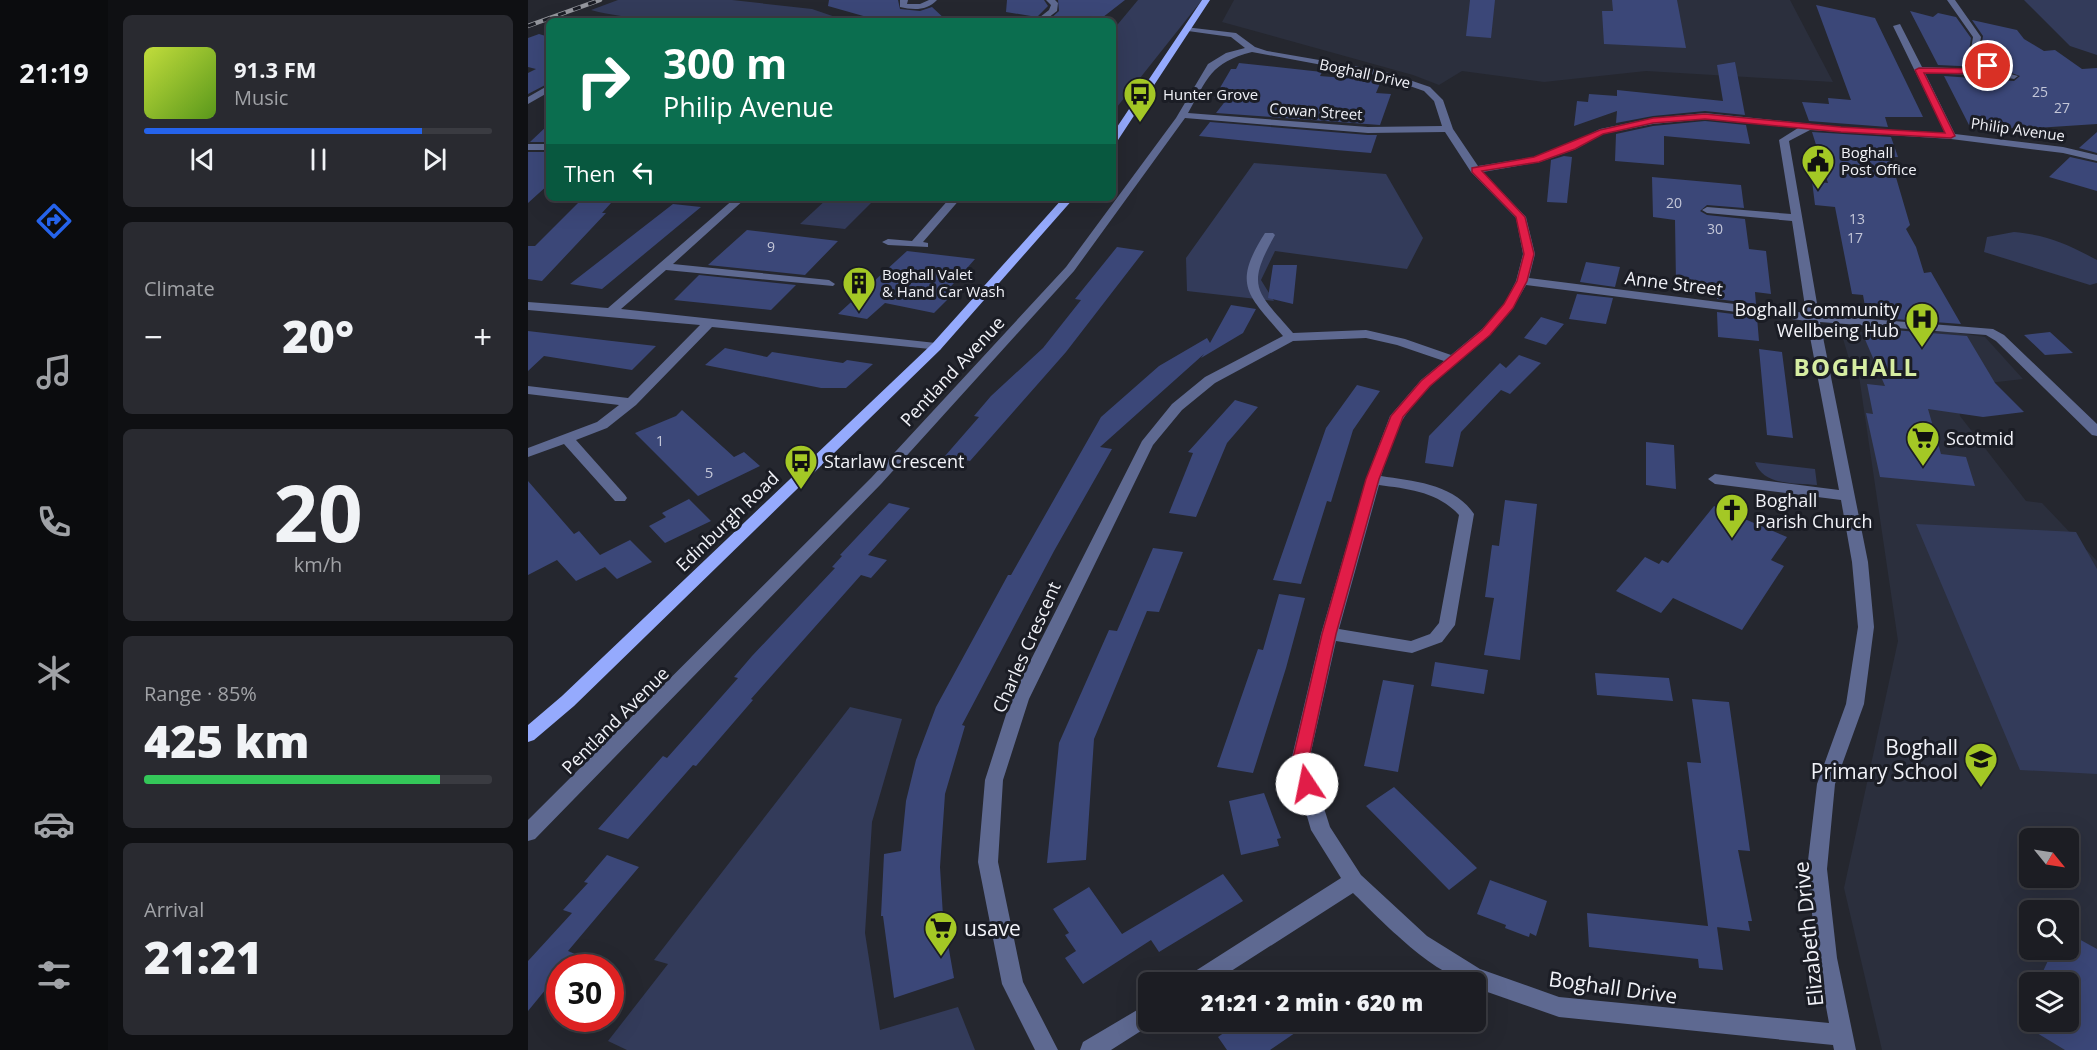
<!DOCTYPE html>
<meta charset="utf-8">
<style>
:root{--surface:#1c1d23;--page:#292a30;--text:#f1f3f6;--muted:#a0a2a6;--line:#3a3b41;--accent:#2563eb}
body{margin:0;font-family:"Open Sans",sans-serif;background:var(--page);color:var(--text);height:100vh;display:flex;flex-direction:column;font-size:22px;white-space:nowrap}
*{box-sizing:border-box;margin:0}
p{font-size:20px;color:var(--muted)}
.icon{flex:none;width:33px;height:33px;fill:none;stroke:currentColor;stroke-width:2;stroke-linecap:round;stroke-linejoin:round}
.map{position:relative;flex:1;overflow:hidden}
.sheet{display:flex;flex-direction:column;gap:15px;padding:15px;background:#0f1013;width:420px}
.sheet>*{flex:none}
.guide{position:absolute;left:18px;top:18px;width:570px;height:183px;border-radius:9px;box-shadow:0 6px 24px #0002,0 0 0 2px var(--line);background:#0b6e4f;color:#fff;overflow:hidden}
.needle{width:39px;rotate:120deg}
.controls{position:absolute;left:1491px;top:828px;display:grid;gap:12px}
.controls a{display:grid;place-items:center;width:60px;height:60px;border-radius:9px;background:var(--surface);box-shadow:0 6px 24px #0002,0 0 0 2px var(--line);font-size:30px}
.speed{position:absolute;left:18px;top:954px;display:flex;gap:12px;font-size:30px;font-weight:700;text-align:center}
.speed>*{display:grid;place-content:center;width:78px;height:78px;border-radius:50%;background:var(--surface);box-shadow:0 6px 24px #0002,0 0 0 2px var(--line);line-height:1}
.speed .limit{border:9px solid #d22;background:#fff;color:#111}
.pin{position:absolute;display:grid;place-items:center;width:51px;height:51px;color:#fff;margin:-26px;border:3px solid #fff;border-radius:50%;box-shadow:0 2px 6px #0007}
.me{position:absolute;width:66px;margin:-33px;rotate:349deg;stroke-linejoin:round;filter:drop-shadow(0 0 4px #0008)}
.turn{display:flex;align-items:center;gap:21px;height:126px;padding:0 18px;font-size:27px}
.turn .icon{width:78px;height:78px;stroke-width:2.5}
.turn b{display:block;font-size:42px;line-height:51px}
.then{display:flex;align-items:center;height:57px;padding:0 18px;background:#0003;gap:12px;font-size:22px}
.big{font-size:45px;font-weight:800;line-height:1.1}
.sheet .widget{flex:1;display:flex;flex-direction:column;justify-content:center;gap:9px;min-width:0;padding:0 21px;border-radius:9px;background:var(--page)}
.sheet .dial{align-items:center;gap:0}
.dial b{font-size:78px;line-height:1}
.song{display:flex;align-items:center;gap:18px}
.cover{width:72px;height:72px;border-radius:9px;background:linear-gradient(135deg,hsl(70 70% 55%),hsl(90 70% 35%))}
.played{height:6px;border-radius:3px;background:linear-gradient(90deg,var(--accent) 80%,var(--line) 80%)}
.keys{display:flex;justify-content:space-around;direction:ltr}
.heat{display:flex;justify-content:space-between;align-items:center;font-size:33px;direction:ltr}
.charge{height:9px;border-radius:4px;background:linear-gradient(90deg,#34c759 85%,var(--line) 0)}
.trip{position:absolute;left:610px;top:972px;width:348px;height:60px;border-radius:9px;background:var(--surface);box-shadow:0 6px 24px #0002,0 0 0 2px var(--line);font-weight:800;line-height:60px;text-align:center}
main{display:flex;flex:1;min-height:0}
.menu{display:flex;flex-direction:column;width:108px;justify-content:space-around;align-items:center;background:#0b0c0e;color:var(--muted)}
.menu .icon{width:42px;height:42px}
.menu .current{color:var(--accent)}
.menu b{font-size:27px;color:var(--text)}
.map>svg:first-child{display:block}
.built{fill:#2b2f3d;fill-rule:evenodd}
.green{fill:#333b5a}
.building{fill:#3b4778}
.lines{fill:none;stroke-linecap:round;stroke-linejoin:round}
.minor{fill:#5e6991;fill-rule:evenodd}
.major{fill:#95aafd;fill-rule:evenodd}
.rail-casing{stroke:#95979e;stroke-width:4.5}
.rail{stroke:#1b1d25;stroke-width:3;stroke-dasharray:8;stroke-linecap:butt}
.route{fill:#e11d48;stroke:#92132f;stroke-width:1.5}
.labels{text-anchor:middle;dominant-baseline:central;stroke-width:6;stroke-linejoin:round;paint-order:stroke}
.far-number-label{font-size:14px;fill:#c4c7d8}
.far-street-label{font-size:15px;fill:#f1f2f8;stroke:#1b1d25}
.far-poi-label{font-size:15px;fill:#f1f2f8;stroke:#1b1d25;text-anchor:start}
.number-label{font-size:15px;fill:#c4c7d8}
.street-label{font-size:18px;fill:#f1f2f8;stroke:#1b1d25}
.poi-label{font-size:18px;fill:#f1f2f8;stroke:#1b1d25;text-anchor:start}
.near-poi-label{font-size:21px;fill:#f1f2f8;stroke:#1b1d25;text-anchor:end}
.near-street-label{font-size:21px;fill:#f1f2f8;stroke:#1b1d25}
.district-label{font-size:24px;font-weight:bold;letter-spacing:1.5px;fill:#d6eda2;stroke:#1b1d25}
</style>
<main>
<nav class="menu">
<b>21:19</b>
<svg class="icon current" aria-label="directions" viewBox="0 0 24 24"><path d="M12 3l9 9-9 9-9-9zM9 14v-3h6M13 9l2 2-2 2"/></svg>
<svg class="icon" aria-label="music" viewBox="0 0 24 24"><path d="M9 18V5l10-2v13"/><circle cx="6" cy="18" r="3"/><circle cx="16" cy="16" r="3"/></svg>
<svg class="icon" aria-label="phone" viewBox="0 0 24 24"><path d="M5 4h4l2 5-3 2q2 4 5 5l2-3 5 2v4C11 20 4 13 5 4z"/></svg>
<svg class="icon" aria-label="climate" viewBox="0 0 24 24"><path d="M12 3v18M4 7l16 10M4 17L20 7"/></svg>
<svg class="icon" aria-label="car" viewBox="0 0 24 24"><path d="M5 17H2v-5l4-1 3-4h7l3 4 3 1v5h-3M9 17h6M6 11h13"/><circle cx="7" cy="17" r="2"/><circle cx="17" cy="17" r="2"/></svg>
<svg class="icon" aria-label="filters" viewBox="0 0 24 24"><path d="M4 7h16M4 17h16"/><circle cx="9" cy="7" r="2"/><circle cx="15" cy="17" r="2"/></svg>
</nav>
<section class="sheet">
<div class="widget">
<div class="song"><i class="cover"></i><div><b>91.3 FM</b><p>Music</p></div></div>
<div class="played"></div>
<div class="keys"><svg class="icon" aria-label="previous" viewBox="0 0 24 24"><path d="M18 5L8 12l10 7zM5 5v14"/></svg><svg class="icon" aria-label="pause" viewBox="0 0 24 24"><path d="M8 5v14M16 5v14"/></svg><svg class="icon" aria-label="next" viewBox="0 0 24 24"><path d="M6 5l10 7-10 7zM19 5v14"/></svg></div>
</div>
<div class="widget"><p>Climate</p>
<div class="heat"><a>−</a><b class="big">20°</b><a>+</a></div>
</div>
<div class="widget dial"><b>20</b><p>km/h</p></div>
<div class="widget"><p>Range · 85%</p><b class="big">425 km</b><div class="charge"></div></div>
<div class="widget"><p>Arrival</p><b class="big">21:21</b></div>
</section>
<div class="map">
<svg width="1569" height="1050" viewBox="0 0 1569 1050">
<rect width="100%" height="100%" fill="#25272f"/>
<path class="built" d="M706,0H1262L1305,82L1118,71L1016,82L934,71L911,85L885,75L694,22Z
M1313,332H1423L1457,337L1495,379L1452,384L1324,369Z
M1331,376L1429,390L1432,416L1498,501L1514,503L1569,561V1050H1354L1316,888L1370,641ZM1502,838H1540V878H1502ZM1502,910H1540V950H1502ZM1502,982H1540V1022H1502Z"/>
<path class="green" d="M90,0H204L284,9L319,21H123C103,16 83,16 63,10Z
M610,0H674L585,112V30Z
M1496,0H1569V55L1542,46Z
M726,163L858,174L895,238L879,269L747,251L733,280L746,301L659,291L658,258Z
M300,198H348L317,229L272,224Z
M1486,232C1520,235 1539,244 1569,260V283L1562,285L1456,252L1459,237Z
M1227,462L1287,469L1289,485C1268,483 1235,486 1227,462Z
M1388,524L1548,532L1569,569V774L1492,770Z
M322,707L374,719L344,822L337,933L352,1030L430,1007L447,1050H99L80,1041L140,964L126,960Z"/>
<path class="building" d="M301,0H370L372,9L392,11L404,7L419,21H353L300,6Z
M479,0H516L520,6L509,17L478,12Z
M530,0H597L570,21L522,19L531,11Z
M942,0H967L963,38L938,36Z
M1084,0H1149L1158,48L1076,44L1074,11H1085Z
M1288,5L1347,18L1395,117H1357L1360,127L1281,121L1274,102L1301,104L1300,98L1323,100Z
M1382,11L1405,17L1410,13L1428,17L1443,38L1441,51L1453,67L1410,65Z
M1444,20L1489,30L1496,39L1516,51L1527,50L1554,69L1569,68V124L1493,129L1441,125L1416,76L1486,81L1492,76L1466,67L1453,49L1455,36Z
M11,34L21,37V83L0,94V73L8,69L0,67V38Z
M1207,62L1217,115L1177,111L1125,116L1088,123L1089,111L1046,126L1049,101L1060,102L1061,94L1089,96V90L1195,101L1189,65Z
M711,63L794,72L792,76L853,81L848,93L863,94L852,125L688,113L699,99L686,98L703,69H708Z
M1177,121L1218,125L1222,144L1136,136V165L1087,161L1088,134L1125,126Z
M682,122L840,135H849L843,153L808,150L671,136Z
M21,124V142H2Z
M1284,132L1363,137L1370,157H1362L1382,225L1378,229L1388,247L1396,273L1403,272L1433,324L1339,317L1335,295L1324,294L1307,207L1287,205L1284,181L1300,183Z
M1569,132V153L1551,148Z
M0,152H21V184L0,203Z
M1036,156L1044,157L1039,203L1019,202L1023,160Z
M1542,157L1569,163V191L1521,177Z
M1124,177L1213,185L1216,208L1179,205L1172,211L1179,215L1217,219L1221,249L1238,251L1243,294L1227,292L1228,304L1189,299L1188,289L1148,283L1147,220L1125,217Z
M50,203H83L74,213H78L14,281L0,279V246H7Z
M145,204L173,207L74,289L42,284Z
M219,230L310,241L277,275L180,265Z
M589,247L616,251L538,352L442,461L417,456L451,417L446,416L463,396L515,348L553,300L547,299Z
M379,251L447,259L418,292L426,293L406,313L357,303L339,319L310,314Z
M1058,262L1092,267L1087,287L1052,282Z
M745,265H769L765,304L740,298Z
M171,275L268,285L243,310L146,300Z
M1049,294L1085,298L1078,324L1041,319Z
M703,305L728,309L715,333L673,358L676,354L572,447L584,449L526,551L434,725L437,726L417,794L412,867L415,916L426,978L366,998L355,916H353L356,854L373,851L378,801L388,760L408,707L480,575H483L573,417L631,366L679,338L682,343Z
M1189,312L1229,317L1231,341L1190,337Z
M1013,317L1036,324L1018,345L996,338Z
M1341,328L1439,336L1467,383L1496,412L1455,417L1400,409L1413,454L1438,457L1447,486L1352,477L1338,413L1345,414L1339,384L1357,386L1336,337L1343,338Z
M0,331L84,341L128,346L104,370L16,356L0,371Z
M1522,332L1545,353L1517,355L1496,335Z
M197,348L239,357L244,352L315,363L319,360L345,364L318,388H293L177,365Z
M1231,349L1254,352L1265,438L1239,435Z
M991,355L1013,363L982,394L973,390L933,432L925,467L897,463L901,436L972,363L978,368Z
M829,385L852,391L825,430L803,502L799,501L773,584L745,580L798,428Z
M707,400L730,407L699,443L668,517L641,513L665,453L660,452Z
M154,410L206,457L216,452L232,466L170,496L107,433L148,416Z
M1118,442L1146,445L1148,489L1118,485Z
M0,481L46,534L51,531L72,555L102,540L124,562L89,579L77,567L48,581L29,560L0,575Z
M161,499L183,521L137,543L121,526L138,517L134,513Z
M977,500L1009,504L992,660L956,655L966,598L957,597L964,545L971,546Z
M361,503L382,508L340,555L359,560L343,578L333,575L223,699L225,700L168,766L165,765L100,839L70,829L135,756L139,758L179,713L210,678L206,677L224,656L307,568L304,567L314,556L312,555Z
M1186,506L1259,537L1243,560L1256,566L1214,630L1145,598L1133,613L1088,591L1117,557L1131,564L1134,560L1140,563Z
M625,548L655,552L631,612L619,611L566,739L558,860L519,863L531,743L581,630L589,631Z
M751,594L777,598L758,668L725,773L689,767L730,649L735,650Z
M907,662L960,670L956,694L903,686Z
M1067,673L1141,678L1145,701L1069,695Z
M855,680L886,685L870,772L836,766Z
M1164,699L1201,702L1222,851L1210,850L1224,921H1220L1222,931L1180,926L1159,762L1173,763Z
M866,787L949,868L921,890L838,806Z
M736,793L753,838L749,839L751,846L713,855L701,801Z
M79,855L111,867L40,951L47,954L35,968H32V972L0,1011V961L44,913L35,910L60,883L56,882Z
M695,874L715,901L631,952L623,940L555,984L537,958L548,951L537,935L541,933L525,909L561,887L594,934Z
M962,880L1019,901L1008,936L1002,933L1001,937L977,928L978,925L949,914Z
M1059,913L1189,927L1195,970L1171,968L1170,959L1061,947Z
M1540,933L1569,949V1050H1537L1491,1022H1540V982H1510L1525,950H1540Z
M711,1022H783L742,1050H699L690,1037Z"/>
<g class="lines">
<path class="minor" d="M372,0H380L379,4H392L401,0H409C399,11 385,10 372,7Z
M518,0H527L530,3L529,11L516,21H507L521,10L523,5Z
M1419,0H1427L1453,37L1451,50L1464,66L1463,69L1490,76L1486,79C1456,73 1427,75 1397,73L1427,134L1535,147L1569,155V161L1535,153L1423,139L1282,130L1261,141L1291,315L1465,329L1476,335L1569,424V436L1564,435L1468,341L1458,335L1292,322L1340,562L1346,627L1336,704L1307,784L1299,869L1309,958L1328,1050H1306L1305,1045L1031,1017L948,988V982C911,982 851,918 825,893L686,982H658L661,975L813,878L783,830L763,761L793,634L838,479L862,416L893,380L916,361L869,345L838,338L765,341L687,383L654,410L625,445L501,699L475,780L470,862L495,982L530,1050H507L474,984L450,862L457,780L483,699L614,441L644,404L677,377L755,336C719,294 704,285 737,233H745L747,235C717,288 729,291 765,333L838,330L877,339L923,355L954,329L976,305L988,281L995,254L988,218L943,172L917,132L840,133L657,118L546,271L353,484L7,839L0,841V820L343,478L538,267L648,118L680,64L698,53L717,48L703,37L660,31L656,29L657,27L708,33L727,47L739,51L855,71L902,87L915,100L925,129L950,166L1006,157L1040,145L1072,129L1125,118L1177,113L1313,127L1417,133L1365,26L1372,24L1394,67L1454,69L1456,66L1443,50L1445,37ZM724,52L853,76L896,91L906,101L914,126L840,127L660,113C680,78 682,63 724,52ZM1177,119L1270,128L1251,140L1263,214L1179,207L1174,210L1179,213L1264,221L1278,313L1001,278L1007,254L998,217L955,172L1012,162L1048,149L1075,134L1125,124ZM998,285L1279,321L1311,490L1187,474L1180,479L1187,484L1313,500L1324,562L1330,627L1318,704L1289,784L1279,869L1289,958L1301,1023L1031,997L952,969L899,936L833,875L802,827L781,761L808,641L884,653L914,642L927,625L946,514C926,484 886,481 853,476C860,457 865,432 877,416C912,365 968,343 998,285ZM851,485C881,489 910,492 931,515L911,623L902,634L883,641L811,629Z
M21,85V92L0,104V97Z
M0,144H21V150H0Z
M207,198H218L145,264L301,280L307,284L305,286L138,270L93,309L408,343L414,347L412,350L184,327L108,405L79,428L48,440L97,495L99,498L97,501H87L36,444L0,457V448L69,422L91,405L0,394V386L100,398L172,325L0,310V302L80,308Z
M422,198H433L395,242L400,243V247L360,245L354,242L360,239L384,241Z
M621,1003V1022H627L583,1050H552L555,1042Z"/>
<path class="major" d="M674,0H682L590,140L585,143V133Z
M535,198H546L412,350L46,706L6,740L0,742V725L34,696L404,344Z"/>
<defs>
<path id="rail" d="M0,26L72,0"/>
</defs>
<use href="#rail" class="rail-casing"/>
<use href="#rail" class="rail"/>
</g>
<path class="route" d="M1460,64L1464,66L1458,74L1396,73L1427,136L1423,138L1313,132L1177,119L1125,123L1075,134L1047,149L1011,162L954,171L997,217L1006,254L999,281L985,308L962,335L902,386L875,417L851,479L808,634L780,762L788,784L785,789H773L764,762L794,634L838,479L863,416L893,381L954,330L976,304L989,281L996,254L988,217L944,172V168L1006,157L1072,130L1125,118L1177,114L1313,127L1417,133L1387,70L1391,68L1455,69Z"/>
<defs>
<symbol id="bus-pin" viewBox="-11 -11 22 30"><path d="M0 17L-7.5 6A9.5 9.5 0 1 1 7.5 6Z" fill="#a4c825" stroke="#1b1d25"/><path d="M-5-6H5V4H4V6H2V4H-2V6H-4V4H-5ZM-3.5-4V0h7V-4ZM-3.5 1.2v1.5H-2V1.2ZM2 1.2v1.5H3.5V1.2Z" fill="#111"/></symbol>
<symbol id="civic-pin" viewBox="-11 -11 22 30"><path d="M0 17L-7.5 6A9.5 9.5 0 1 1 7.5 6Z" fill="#a4c825" stroke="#1b1d25"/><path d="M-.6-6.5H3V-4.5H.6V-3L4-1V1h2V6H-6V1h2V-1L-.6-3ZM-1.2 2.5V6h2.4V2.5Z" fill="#111"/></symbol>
<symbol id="building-pin" viewBox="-11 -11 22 30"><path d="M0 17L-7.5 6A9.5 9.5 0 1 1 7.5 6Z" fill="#a4c825" stroke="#1b1d25"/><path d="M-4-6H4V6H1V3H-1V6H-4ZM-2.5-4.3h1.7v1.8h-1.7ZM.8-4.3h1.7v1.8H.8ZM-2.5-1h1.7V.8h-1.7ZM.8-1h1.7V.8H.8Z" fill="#111"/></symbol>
<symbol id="hospital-pin" viewBox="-11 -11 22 30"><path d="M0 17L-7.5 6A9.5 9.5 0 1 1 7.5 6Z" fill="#a4c825" stroke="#1b1d25"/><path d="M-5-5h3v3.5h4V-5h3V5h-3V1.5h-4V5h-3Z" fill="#111"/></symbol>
<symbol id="supermarket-pin" viewBox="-11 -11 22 30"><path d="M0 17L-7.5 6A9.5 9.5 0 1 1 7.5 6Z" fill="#a4c825" stroke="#1b1d25"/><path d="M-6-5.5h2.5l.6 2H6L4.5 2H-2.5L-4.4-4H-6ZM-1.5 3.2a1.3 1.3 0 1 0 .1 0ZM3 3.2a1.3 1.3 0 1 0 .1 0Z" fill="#111"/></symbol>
<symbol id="church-pin" viewBox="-11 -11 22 30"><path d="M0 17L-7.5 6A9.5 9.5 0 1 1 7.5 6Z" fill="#a4c825" stroke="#1b1d25"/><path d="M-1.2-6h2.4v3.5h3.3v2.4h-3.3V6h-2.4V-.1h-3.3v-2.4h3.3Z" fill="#111"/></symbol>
<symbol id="school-pin" viewBox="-11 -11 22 30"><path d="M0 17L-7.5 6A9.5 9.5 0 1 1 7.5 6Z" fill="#a4c825" stroke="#1b1d25"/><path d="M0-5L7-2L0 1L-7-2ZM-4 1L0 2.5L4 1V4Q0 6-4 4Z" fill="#111"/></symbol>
</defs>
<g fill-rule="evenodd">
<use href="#bus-pin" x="593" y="75" width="38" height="52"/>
<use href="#civic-pin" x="1271" y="142" width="38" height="52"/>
<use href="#building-pin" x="312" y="264" width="38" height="52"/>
<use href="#hospital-pin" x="1375" y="300" width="38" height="52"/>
<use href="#supermarket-pin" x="1376" y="419" width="38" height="52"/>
<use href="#bus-pin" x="254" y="442" width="38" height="52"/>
<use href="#church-pin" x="1185" y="491" width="38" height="52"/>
<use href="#school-pin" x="1434" y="740" width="38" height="52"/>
<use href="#supermarket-pin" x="394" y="909" width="38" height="52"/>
</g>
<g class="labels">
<g class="far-number-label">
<text x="1512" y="91">25</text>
<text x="1534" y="107">27</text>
<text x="1146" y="202">20</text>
<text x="1329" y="218">13</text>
<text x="1187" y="228">30</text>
<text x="1327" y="237">17</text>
<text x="243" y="246">9</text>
</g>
<g class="far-street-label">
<text transform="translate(837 73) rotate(12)">Boghall Drive</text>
<text transform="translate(788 111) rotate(4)">Cowan Street</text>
<text transform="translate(1490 129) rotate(8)">Philip Avenue</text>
</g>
<g class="far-poi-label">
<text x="635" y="94">Hunter Grove</text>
<text x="1313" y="152">Boghall<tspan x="1313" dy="17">Post Office</tspan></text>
<text x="354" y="274">Boghall Valet<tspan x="354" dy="17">&amp; Hand Car Wash</tspan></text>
</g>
<g class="number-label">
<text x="132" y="440">1</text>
<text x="181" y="472">5</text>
</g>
<g class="street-label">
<text transform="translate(1146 283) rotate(7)">Anne Street</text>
<text transform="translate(424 371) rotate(-47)">Pentland Avenue</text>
<text transform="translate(199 521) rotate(-44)">Edinburgh Road</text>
<text transform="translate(498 647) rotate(-66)">Charles Crescent</text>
<text transform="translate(87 720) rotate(-45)">Pentland Avenue</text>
</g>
<g class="poi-label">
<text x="1371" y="309" text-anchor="end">Boghall Community<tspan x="1371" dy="21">Wellbeing Hub</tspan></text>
<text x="1418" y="438">Scotmid</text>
<text x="296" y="461">Starlaw Crescent</text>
<text x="1227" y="500">Boghall<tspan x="1227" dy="21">Parish Church</tspan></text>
</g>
<g class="near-poi-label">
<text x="1430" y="747">Boghall<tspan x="1430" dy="24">Primary School</tspan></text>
<text x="436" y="928" text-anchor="start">usave</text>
</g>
<g class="near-street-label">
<text transform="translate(1280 934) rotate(-96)">Elizabeth Drive</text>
<text transform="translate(1085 987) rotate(8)">Boghall Drive</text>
</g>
<g class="district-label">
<text x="1328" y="366">BOGHALL</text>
</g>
</g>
</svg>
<div class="controls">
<a><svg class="needle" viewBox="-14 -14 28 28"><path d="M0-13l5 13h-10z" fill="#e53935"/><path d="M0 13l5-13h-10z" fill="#a0a2a6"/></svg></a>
<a><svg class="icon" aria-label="search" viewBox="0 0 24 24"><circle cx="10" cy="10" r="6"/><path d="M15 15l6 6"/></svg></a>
<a><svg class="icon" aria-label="layers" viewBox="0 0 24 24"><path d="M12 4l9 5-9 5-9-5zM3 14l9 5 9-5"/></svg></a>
</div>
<div class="speed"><div class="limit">30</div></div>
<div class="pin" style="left:1460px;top:66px;background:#d93025"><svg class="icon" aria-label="arrive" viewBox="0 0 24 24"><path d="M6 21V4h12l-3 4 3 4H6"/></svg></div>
<svg class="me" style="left:779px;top:784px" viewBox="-20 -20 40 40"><circle r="19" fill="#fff"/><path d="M0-13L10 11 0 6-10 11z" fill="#e11d48"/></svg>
<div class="trip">21:21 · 2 min · 620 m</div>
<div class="guide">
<div class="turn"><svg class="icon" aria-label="right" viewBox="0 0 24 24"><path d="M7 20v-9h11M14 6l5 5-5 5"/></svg><div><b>300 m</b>Philip Avenue</div></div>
<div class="then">Then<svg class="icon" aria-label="left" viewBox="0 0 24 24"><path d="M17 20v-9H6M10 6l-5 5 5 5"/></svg></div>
</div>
</div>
</main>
